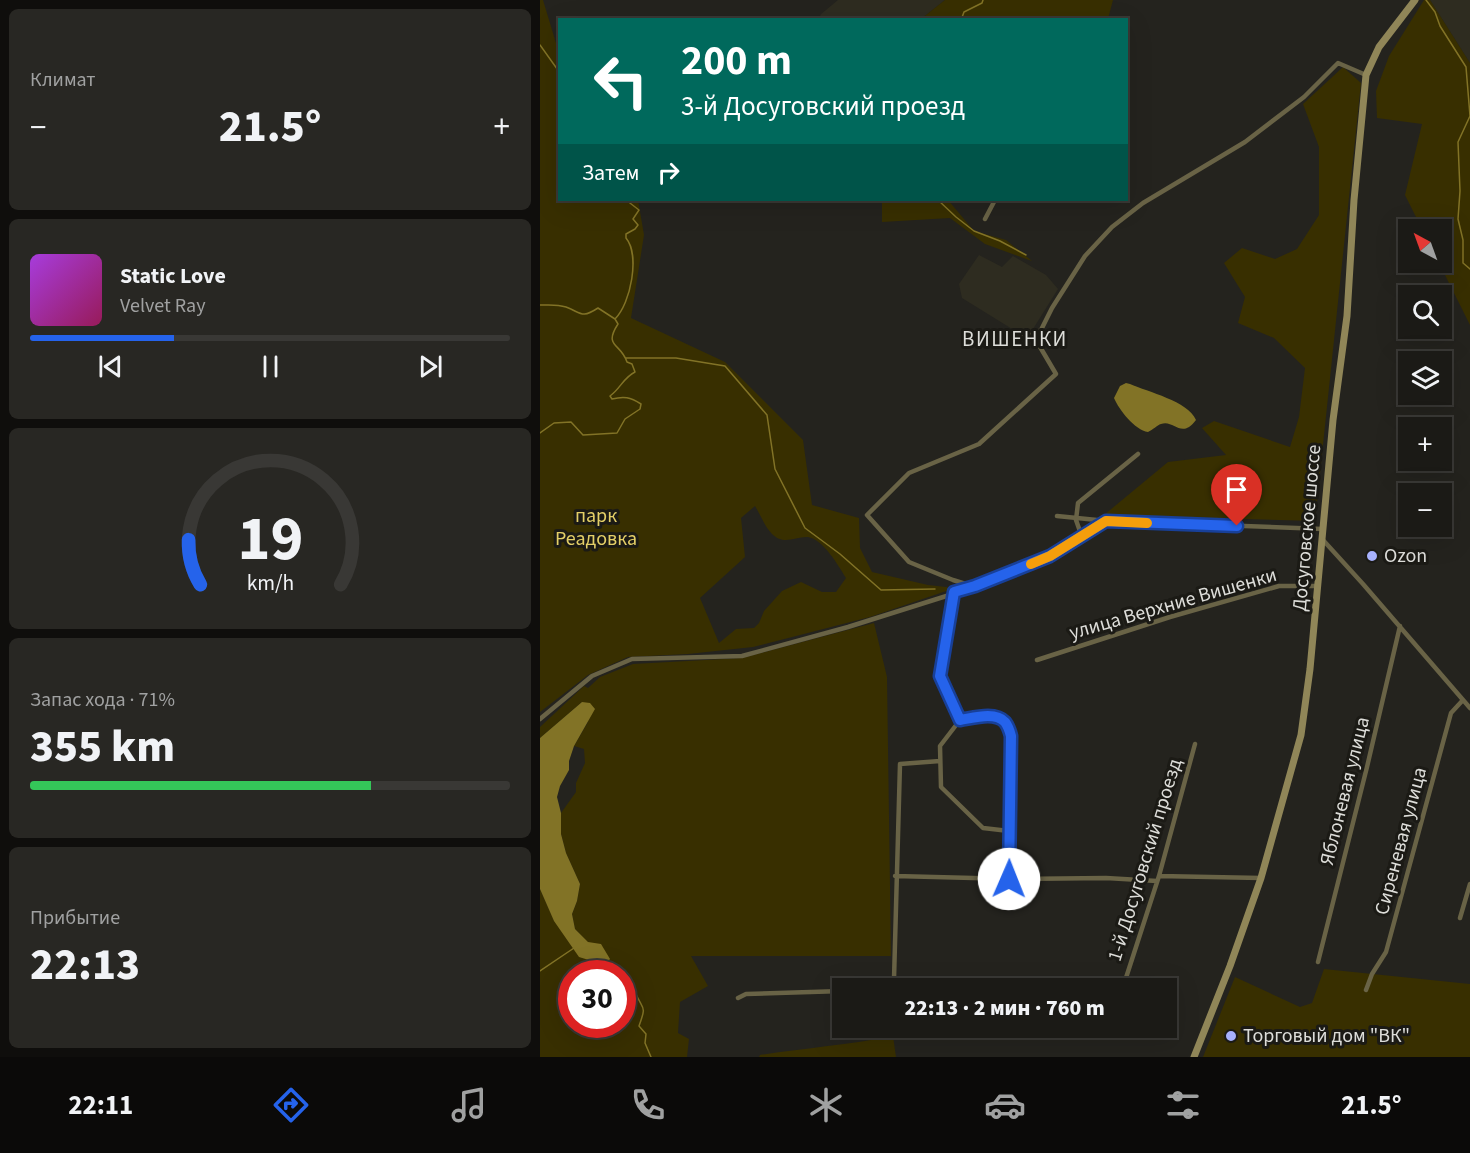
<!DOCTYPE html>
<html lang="ru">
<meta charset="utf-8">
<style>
:root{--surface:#1b1a16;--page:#282723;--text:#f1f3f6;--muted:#a0a1a1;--line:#393835;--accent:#2563eb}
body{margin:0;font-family:"Source Sans 3",sans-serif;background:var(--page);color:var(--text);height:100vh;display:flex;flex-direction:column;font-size:22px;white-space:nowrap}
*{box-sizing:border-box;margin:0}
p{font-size:20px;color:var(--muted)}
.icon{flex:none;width:33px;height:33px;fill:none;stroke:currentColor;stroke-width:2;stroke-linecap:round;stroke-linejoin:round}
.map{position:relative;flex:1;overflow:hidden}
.side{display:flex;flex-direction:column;gap:9px;padding:9px;background:#0f0e0c;width:540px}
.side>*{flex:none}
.banner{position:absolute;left:18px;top:18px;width:570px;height:183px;border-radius:0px;box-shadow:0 6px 24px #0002,0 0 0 2px var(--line);background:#00695c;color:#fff;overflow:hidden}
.needle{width:39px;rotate:319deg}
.controls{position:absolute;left:858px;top:219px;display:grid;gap:12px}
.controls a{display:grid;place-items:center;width:54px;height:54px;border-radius:0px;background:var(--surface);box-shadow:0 6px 24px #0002,0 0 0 2px var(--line);font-size:30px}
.speed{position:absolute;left:18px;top:960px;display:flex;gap:12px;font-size:30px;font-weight:700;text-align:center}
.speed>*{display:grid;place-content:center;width:78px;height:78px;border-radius:50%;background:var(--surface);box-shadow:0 6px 24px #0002,0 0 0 2px var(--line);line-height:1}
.speed .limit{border:9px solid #d22;background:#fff;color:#111}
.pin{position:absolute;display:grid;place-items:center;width:51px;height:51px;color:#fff;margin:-62px -26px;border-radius:50% 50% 50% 0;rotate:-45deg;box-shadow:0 0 6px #0007}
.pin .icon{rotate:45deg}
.me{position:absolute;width:66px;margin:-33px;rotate:1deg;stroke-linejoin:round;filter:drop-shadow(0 0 4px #0008)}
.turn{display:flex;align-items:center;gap:21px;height:126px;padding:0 24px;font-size:27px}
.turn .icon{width:78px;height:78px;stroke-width:2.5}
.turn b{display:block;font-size:42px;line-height:51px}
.then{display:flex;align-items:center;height:57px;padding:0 24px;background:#0003;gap:12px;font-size:22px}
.big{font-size:45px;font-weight:800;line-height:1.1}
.side .card{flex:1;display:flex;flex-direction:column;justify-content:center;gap:9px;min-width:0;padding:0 21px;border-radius:9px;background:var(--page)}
.side .dial{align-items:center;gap:0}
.dial svg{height:156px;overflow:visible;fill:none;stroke:var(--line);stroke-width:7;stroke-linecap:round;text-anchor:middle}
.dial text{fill:var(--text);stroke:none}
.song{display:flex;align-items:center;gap:18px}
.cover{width:72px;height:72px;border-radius:9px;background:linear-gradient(135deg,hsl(280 70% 55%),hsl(330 70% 35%))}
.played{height:6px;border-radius:3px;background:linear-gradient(90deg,var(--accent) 30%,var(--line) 30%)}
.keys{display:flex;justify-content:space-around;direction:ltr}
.heat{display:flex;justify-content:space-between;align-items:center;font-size:33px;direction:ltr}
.charge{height:9px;border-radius:4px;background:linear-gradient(90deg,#34c759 71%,var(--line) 0)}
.trip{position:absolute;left:292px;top:978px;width:345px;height:60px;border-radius:0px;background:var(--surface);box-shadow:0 6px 24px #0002,0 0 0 2px var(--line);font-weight:800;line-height:60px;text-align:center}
.menu{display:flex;height:96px;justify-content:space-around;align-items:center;background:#0b0a09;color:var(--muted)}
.menu .icon{width:42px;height:42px}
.menu .active{color:var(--accent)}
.menu b{font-size:27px;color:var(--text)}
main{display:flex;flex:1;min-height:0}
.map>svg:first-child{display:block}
.built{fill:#2e2c20}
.green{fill:#382f00;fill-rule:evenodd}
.water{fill:#827326}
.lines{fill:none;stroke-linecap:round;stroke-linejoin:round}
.stream{stroke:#827326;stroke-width:1.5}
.minor{stroke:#696346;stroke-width:4.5}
.secondary{stroke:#908658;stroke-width:7}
.route-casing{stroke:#184099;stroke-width:15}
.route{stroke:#2563eb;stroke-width:10}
.slow{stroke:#f59e0b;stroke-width:10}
.poi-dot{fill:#a7b1fc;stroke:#1b1a15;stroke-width:2}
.labels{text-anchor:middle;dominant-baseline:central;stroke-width:6;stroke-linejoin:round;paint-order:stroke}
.park-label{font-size:20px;fill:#e4cf67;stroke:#1b1a15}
.street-label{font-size:20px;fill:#ddddd9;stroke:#1b1a15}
.poi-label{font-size:20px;fill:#ddddd9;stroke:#1b1a15;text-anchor:start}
.neighbourhood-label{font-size:21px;letter-spacing:1.5px;fill:#ddddd9;stroke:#1b1a15}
</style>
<main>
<section class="side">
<div class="card"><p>Климат</p>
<div class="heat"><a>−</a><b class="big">21.5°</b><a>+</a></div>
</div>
<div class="card">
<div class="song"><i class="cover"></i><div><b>Static Love</b><p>Velvet Ray</p></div></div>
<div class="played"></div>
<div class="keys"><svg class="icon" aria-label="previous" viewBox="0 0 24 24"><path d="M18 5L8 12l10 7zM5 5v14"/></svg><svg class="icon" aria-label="pause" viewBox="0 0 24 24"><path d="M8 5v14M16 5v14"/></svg><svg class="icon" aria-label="next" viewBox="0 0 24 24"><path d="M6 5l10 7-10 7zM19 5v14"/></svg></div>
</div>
<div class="card dial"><svg viewBox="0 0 100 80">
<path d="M14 69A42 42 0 1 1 86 69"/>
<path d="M14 69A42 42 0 0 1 8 46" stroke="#2563eb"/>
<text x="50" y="56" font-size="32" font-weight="700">19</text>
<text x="50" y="72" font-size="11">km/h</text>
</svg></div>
<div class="card"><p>Запас хода · 71%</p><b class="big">355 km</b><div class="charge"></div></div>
<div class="card"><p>Прибытие</p><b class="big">22:13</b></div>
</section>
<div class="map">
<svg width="930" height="1057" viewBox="0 0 930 1057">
<rect width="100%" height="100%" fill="#24231e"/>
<path class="built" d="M298,0H405L381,19L283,20L280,15Z
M890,0H930V63Z
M439,255L462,267L473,256L506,275L518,289L493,329L477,332L422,298L419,284Z"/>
<path class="green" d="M0,0H3L19,53L20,200H98L104,235L91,318L185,362L263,440L272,505L319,518L320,548L332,572L388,585L415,588L330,617L213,647L148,654L88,657L48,675L0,712ZM215,506C220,514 225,527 232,534C244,546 256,536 268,537C283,539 298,565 306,578L296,592H282L261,582L242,591L224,611L219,623L214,628L196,629L179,643L160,598L205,557L201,518Z
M405,0H573L568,19H381Z
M884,0H890L930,63V325L899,263L902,262V230L882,229L865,195L882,124L837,118L836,91L849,56Z
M803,67L821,83L775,521L564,515L628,462L686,455L662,428L674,421L750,447L759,417L765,368L734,338L698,323L705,297L684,263L702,248L735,259L757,249L779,215V147L763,104Z
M342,200H408L434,231L466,240L492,261L445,244L410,218L342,222Z
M334,623L347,677L351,956H151L168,986L140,1002L138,1033L149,1039L147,1057H0V889L14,920L48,943L35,929L32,914L37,901L40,884L26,853L21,834V813L36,792V783L45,763L44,749L34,746L48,722L42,702L0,738V727L44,686L48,688L60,677L93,664L202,658ZM32,974H82V1024H32Z
M784,969L930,984V1057H663L695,977L760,1007L772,1003Z
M353,1036L356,1057H219L220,1055C264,1048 309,1045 353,1036Z"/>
<path class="water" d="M586,383L590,384C608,392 648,401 656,420C641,440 634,419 621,424C617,425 613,430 608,432C595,430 579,410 574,398L580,386Z
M42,702L50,703L55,709L34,746L29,761V770L20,786L17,797L21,813V834L26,853L40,884L37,901L32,914L35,929L48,942L61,944L70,959L65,965L39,957L14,921L0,889V738Z"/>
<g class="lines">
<path class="stream" d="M886,0L895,12L900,26L926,67L930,116L918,142L920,191L918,219L923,240V263L930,269
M421,20L424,12L442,3L443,0
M0,45L20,73
M398,200L416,217L434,231L460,241L486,255
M0,305C9,305 17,304 26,307C42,313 41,319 58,308L75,319
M86,358H136L185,366L227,415L235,469L265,528L300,554L341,590L395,589
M0,433L14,423L31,422L43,435L77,433L85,419L100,409L101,404C90,397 84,396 72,399L70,396C81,388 83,378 95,372L92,364L87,362C81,343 63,347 78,324L75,319C91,303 100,255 86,238V234L95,229L98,225L93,219L99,210L86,200
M67,961L79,974
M0,971L34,948
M82,980L83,989L88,994L95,992C103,1011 107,1004 99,1026L106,1034L105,1043L111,1057"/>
<path class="minor" d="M445,219L455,200
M481,335H493L501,330L512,308L545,256L572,227L603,203L705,142L764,97L798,63L826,75
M517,516L567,521
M542,537L536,520L538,503L598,454
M783,540L823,584L930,708
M432,586L413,580L369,562L327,515L369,473L439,444L516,374L493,335
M414,592L400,676L420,720
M497,660L630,617L739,586H778
M0,719L52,676L92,659L202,656L308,627L435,587L510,557L566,521L783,529
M420,720C433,718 455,711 465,722C468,726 469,732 471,736L469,879
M420,720L400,746L401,787L443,828L469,831
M355,876L472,879L566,878L617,881
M619,876L721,878
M920,918L930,884
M778,962L827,767L860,626
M584,984L619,876L655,744
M351,988L354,979L360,764L400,761
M826,990L832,974L846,952L911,713L923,700
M198,998L206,994L303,991"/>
<path class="secondary" d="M654,1057L690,966L721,878L761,735L770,669L793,420L807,316L814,200L826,75L839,47L875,0"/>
</g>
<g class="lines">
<defs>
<path id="route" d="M469,879L471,736C470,732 468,726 465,722C455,711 433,718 420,720L400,676L414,592L435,586L510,556L566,521L697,526"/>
</defs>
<use href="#route" class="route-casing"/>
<use href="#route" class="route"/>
<path class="slow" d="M491,564L510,556L566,521L607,523"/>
</g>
<g class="poi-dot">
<circle cx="832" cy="556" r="6"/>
<circle cx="691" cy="1036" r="6"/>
</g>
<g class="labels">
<g class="park-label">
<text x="56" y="516">парк<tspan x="56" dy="23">Реадовка</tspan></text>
</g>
<g class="street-label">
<text transform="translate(767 528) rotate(-85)">Досуговское шоссе</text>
<text transform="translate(633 604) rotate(-16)">улица Верхние Вишенки</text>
<text transform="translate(805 791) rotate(-76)">Яблоневая улица</text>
<text transform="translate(861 841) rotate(-75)">Сиреневая улица</text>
<text transform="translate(605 860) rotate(-73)">1-й Досуговский проезд</text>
</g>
<g class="poi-label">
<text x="844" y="556">Ozon</text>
<text x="703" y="1036">Торговый дом "ВК"</text>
</g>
<g class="neighbourhood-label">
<text x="475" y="339">ВИШЕНКИ</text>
</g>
</g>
</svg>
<div class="controls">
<a><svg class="needle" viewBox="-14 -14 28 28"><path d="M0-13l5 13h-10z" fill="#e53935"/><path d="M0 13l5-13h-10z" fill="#a0a1a1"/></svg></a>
<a><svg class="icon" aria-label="search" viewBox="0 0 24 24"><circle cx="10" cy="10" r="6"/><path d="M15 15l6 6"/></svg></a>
<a><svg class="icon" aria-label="layers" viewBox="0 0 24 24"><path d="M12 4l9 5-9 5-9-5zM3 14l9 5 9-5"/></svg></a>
<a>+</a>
<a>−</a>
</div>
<div class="speed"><div class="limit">30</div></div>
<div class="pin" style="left:697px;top:526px;background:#d93025"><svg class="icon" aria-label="arrive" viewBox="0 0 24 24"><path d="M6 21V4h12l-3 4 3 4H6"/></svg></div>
<svg class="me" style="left:469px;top:879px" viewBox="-20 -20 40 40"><circle r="19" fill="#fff"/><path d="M0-13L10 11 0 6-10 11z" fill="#2563eb"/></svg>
<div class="trip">22:13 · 2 мин · 760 m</div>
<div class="banner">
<div class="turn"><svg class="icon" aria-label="left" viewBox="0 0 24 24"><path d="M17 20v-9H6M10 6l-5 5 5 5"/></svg><div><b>200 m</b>3-й Досуговский проезд</div></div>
<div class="then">Затем<svg class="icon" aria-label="right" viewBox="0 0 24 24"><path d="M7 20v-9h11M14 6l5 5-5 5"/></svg></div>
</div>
</div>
</main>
<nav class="menu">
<b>22:11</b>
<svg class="icon active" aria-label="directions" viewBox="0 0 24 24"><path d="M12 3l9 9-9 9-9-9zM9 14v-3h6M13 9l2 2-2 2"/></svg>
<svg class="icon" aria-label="music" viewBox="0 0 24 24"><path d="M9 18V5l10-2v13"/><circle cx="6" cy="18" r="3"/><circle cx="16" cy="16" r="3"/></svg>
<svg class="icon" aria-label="phone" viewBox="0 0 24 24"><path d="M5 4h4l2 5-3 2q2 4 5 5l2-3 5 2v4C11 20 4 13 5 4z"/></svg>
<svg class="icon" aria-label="climate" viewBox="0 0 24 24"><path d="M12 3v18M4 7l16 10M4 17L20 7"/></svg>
<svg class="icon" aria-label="car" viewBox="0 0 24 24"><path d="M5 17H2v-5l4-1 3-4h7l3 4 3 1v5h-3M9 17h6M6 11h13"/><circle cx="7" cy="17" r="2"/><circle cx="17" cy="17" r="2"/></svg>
<svg class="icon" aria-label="filters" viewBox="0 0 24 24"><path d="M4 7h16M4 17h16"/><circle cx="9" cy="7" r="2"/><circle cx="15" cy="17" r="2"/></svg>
<b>21.5°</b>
</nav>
